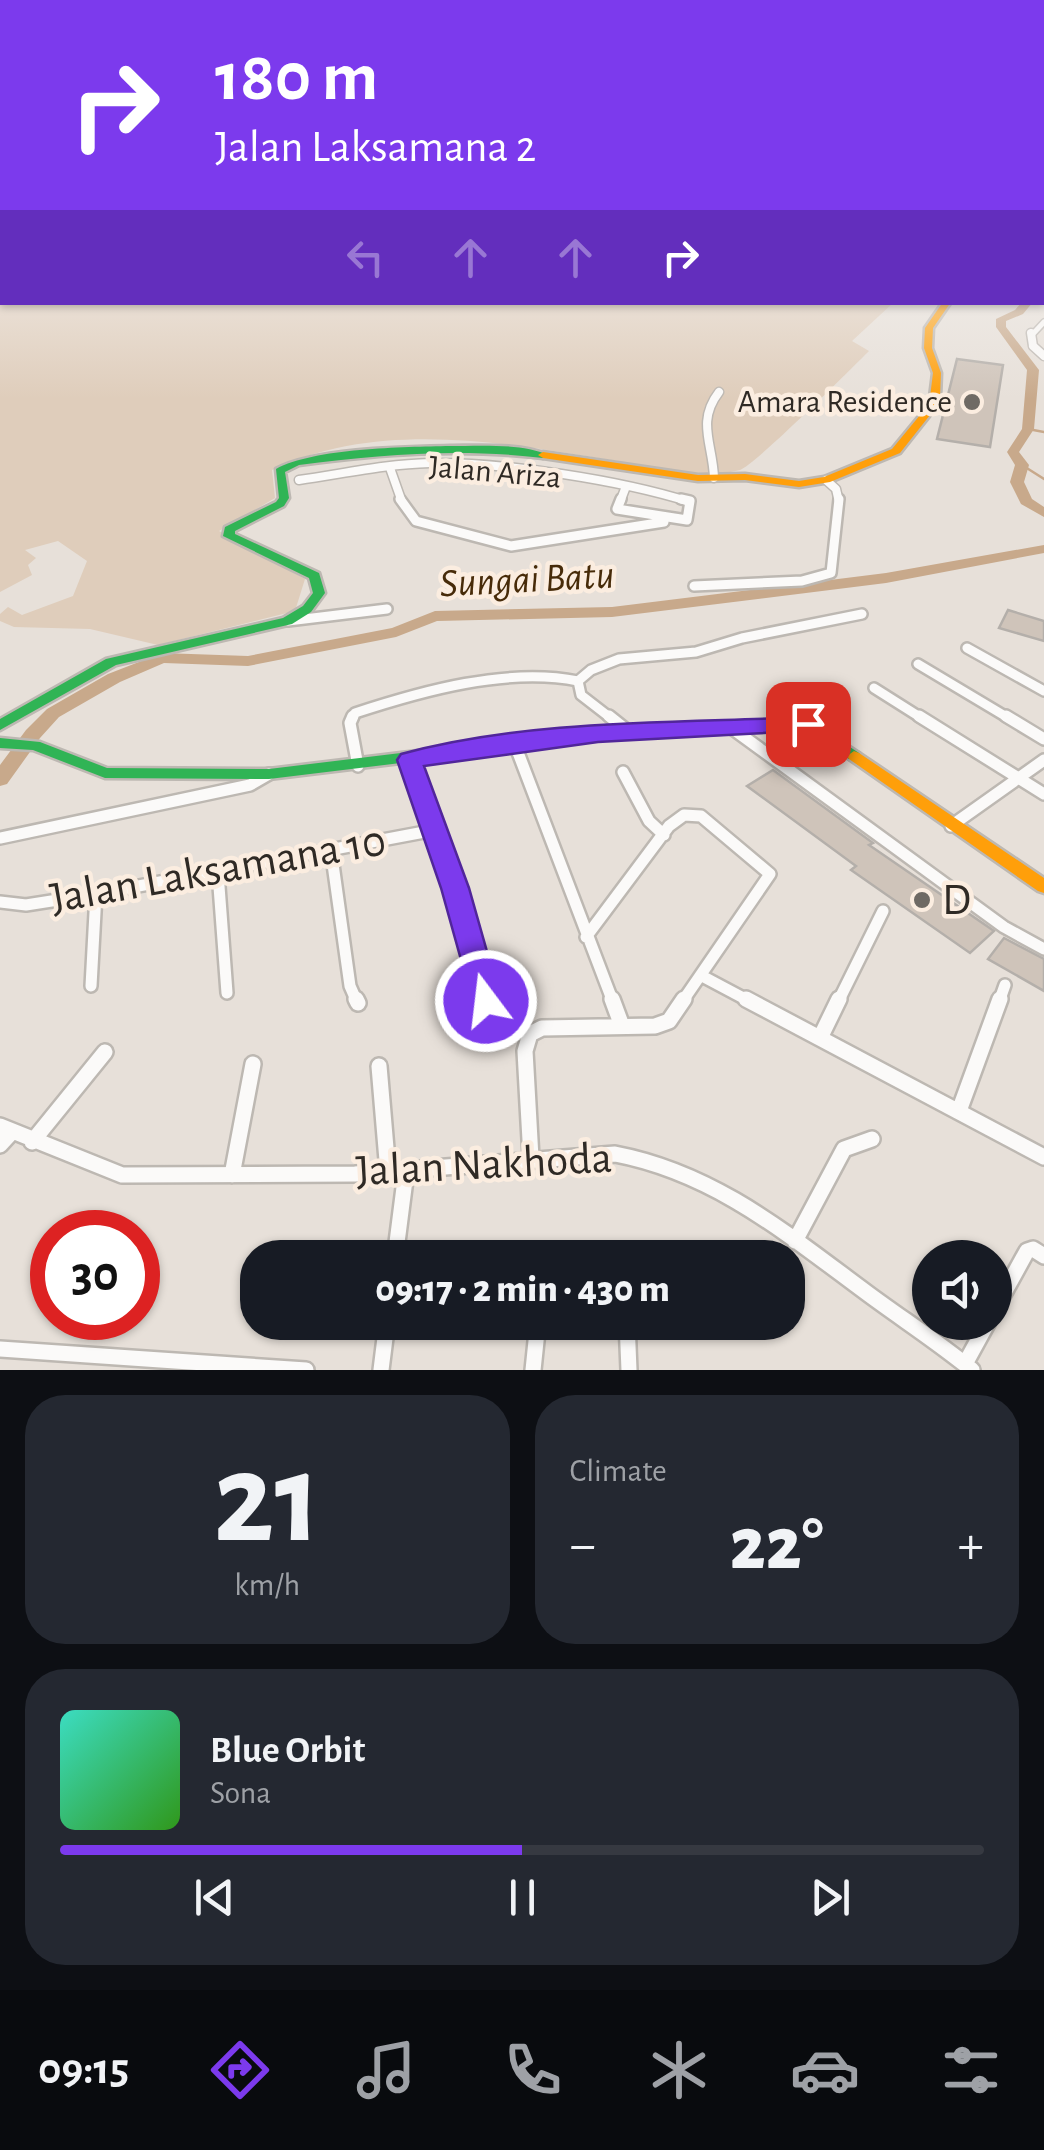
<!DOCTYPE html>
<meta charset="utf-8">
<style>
:root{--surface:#171b24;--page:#242831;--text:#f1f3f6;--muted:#9ea1a6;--line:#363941;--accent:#7c3aed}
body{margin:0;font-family:"Alegreya Sans",sans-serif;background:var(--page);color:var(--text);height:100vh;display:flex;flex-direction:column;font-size:38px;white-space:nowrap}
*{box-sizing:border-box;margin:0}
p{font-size:32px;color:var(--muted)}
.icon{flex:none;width:55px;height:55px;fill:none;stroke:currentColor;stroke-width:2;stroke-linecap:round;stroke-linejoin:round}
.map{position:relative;height:1370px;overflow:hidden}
.drawer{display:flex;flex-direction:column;gap:25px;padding:25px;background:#0d0f14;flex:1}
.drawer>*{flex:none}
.banner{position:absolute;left:0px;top:0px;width:1045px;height:305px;box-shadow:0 2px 8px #0004;background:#7c3aed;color:#fff;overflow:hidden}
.buttons{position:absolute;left:912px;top:1240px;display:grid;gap:20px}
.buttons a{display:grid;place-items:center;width:100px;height:100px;border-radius:50%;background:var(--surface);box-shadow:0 2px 8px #0004;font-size:50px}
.speed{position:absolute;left:30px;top:1210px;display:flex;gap:20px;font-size:50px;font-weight:700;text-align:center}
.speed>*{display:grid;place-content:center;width:130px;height:130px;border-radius:50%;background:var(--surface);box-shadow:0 2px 8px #0004;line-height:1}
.speed .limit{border:15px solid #d22;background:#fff;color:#111}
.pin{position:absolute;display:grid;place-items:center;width:85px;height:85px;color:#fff;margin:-42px;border-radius:20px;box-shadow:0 5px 15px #0006}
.me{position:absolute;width:110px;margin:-55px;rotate:345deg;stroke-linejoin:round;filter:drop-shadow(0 0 8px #0008)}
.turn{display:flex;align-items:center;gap:35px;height:210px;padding:0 50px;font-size:45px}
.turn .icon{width:130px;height:130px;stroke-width:2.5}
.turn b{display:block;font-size:70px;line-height:85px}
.lanes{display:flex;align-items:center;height:95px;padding:0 50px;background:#0003;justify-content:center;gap:50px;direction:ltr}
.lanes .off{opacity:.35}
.big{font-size:75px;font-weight:800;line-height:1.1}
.drawer .card{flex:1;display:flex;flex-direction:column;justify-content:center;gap:15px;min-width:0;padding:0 35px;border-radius:40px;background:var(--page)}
.drawer .dial{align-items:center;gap:0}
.dial b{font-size:130px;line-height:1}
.song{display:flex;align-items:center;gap:30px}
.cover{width:120px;height:120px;border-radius:15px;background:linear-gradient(135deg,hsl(170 70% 55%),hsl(110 70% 35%))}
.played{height:10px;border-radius:5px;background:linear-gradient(90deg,var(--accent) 50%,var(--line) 50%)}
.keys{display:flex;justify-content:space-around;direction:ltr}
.heat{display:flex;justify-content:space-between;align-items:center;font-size:55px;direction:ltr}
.drawer .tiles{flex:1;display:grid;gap:25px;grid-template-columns:1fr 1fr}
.card:last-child{grid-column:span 2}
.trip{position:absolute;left:240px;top:1240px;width:565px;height:100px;border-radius:40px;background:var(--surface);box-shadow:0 2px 8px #0004;font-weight:800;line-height:100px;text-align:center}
.menu{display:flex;height:160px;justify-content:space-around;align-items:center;background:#090b0e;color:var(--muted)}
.menu .icon{width:70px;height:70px}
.menu .active{color:var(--accent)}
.menu b{font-size:45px;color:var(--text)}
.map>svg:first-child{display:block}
.green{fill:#dfcdbb}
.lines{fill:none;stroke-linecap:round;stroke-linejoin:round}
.stream{stroke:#c8a98b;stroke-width:2.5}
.river{fill:#c8a98b;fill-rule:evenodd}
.building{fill:#cfc4ba;stroke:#b4afaa;stroke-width:2.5}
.street-far4-casing{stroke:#bdb8b2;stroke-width:8}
.street-far3-casing{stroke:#bdb8b2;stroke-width:11}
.street-far2-casing{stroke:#bdb8b2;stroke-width:14}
.street-far1-casing{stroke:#bdb8b2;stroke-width:16}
.street-casing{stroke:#bdb8b2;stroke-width:20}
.fast-casing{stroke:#bdb8b2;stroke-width:5}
.slow-casing{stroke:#bdb8b2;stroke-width:5}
.street-far4{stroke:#fbfaf9;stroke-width:5}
.street-far3{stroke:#fbfaf9;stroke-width:8}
.street-far2{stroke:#fbfaf9;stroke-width:9}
.street-far1{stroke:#fbfaf9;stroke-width:11}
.street{stroke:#fbfaf9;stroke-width:15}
.fast{fill:#30b455;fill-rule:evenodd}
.slow{fill:#ff9f0a;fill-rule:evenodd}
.route{fill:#7c3aed;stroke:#51269a;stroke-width:2.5}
.poi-dot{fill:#6f6a64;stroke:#fbede0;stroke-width:4}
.labels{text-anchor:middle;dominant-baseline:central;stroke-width:9;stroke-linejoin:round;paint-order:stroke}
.far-poi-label{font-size:32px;fill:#2f2a25;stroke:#fbede0;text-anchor:end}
.far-street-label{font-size:32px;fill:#2f2a25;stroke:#fbede0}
.water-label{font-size:40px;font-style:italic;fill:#472b09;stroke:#fbede0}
.near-street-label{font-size:45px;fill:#2f2a25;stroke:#fbede0}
.near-poi-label{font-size:45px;fill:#2f2a25;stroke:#fbede0;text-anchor:start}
</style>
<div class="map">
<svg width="1044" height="1370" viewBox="0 0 1044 1370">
<rect width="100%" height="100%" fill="#e7e0d9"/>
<path class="green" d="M0,207L2,302L893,303L852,341L869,351C851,369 754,466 740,470C699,481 652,467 611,460C501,442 377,420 272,470L275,498L219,531L305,579L295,611L158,645L90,629L14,627L0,621V614L8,607L22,615L73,596L87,561L58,541L25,550L36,558L28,565L32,575L0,592Z"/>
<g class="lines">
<path class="stream" d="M1028,429L1044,432
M1022,465L1044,479"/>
<path class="river" d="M1044,270V277L1042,278V271Z
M1022,302H1033L1023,314L1006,321V327L1039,370L1034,429L1019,452L1029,465L1024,482L1032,499L1044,507V517L1021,504L1010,482L1015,465L1007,452L1022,429L1027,370L996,327V319L1015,310Z
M1044,545V553L886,583L612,617L437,621L396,637L248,666L164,663L120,682L59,717L40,738L7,784L0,786V765L26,730L47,709L108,674L162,653L248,656L392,628L435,611L612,607L886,573Z"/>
</g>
<path class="building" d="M957,359L1003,365L990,447L937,439Z
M1008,610L1044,621V641L999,628Z
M773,770L873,843L869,845L994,931L970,953L851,870L856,866L747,786Z
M1004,938L1044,959V991L988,959Z"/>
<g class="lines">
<defs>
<path id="street-far4" d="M1031,336L1044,322"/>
<path id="street-far3" d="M1031,333L1033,346
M1033,346L1044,356
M390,468L402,502
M714,478C713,444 696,422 719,392
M299,480C342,474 386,464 430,463C504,462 620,480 690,502
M826,480L836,489L839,502
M620,502L625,489"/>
<path id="street-far2" d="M400,499L416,521L511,546L664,522
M621,499L617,509L687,520L690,501L681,499
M694,586L802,581L831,573L839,499
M288,621L387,609
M967,648L1044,691
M918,664L1010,719
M578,681L591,670L619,659L696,652L742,638L862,614
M874,688L923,719
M352,719L355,713C422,691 507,667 578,681L581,695L612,719"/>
<path id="street-far1" d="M353,716L350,723L358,766
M609,716L629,732
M919,716L1044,794
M1006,716L1044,739
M733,729L1004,927L1044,949
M514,742L613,1002
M409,760L455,888L485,1001
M623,772L649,821L664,835
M951,826L1044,760
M0,838L250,785L269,774
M331,850L350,986L357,1002
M218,873L227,993
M0,902L26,905L96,894L435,830
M586,937L669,826L684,815L701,816L770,874L682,1002
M702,976L751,1002
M91,986L96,894
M838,1002L883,911
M999,1002L1005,985"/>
<path id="street" d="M356,999L358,1003
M612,999L622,1026
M746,999L1044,1157
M821,1036L839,999
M379,1066L388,1172
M959,1111L1000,999
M0,1126L122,1175L355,1174L615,1154C715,1173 787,1234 867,1293C902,1319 938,1342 972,1370
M32,1142L105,1052
M0,1145L12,1132
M531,1158L525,1051L530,1034L542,1028L655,1026L669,1021L684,999
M232,1175L253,1064
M795,1241L844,1149L872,1139
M395,1258L406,1172
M995,1309L1027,1251L1033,1249L1044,1256
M627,1322L629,1370
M0,1349L306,1370
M965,1364L988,1322
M381,1370L387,1322
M533,1370L538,1322"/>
<path id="fast" d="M450,446C478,446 523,443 548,455L543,458C461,448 381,454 299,465L285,472L289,498L284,506L235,531V534L319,573L325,593L311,612L292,624L116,665L0,730V719L106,659L283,618L303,606L313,593L309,578L223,536L225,527L276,502L279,498L276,469C314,448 404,447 450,446Z
M809,720L859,753L861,756L859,759H849L806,730L598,739L269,779L105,778L33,750L0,748V738L40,742L107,768L269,769L598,729Z"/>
<path id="slow" d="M1042,212H1044V216H1042Z
M943,302H951L933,328L932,348L941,373L940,397L934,410L900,453L830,482L799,487L745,480L698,481L543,458L538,455L543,452L698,475L745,474L799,481L824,477L892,449L925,409L930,397L933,373L924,348L925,328Z
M854,751L859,753L1044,878V893L1038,891L849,759L847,756Z"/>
</defs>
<use href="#street-far4" class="street-far4-casing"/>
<use href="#street-far3" class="street-far3-casing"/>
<use href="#street-far2" class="street-far2-casing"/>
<use href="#street-far1" class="street-far1-casing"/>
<use href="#street" class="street-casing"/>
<use href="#fast" class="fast-casing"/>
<use href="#slow" class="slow-casing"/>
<use href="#street-far4" class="street-far4"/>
<use href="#street-far3" class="street-far3"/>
<use href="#street-far2" class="street-far2"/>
<use href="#street-far1" class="street-far1"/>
<use href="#street" class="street"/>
<use href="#fast" class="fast"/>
<use href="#slow" class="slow"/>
</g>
<linearGradient id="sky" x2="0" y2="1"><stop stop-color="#9bb0c3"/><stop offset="0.52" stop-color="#f4f1ee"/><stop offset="1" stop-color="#f4f1ee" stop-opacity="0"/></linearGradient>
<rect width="1044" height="399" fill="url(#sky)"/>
<path class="route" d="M808,717L820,724L817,730L598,742L424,766L469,888L501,1001L496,1010L486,1014L475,1010L441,888L397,760L401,754C529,719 676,723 808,717Z"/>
<g class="poi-dot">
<circle cx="972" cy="402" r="10"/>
<circle cx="922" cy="900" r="10"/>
</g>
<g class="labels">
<g class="far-poi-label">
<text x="952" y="402">Amara Residence</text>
</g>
<g class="far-street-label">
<text transform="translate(495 472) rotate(5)">Jalan Ariza</text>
</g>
<g class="water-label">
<text transform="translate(527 580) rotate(-3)">Sungai Batu</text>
</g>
<g class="near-street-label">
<text transform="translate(218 870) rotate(-10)">Jalan Laksamana 10</text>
<text transform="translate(484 1165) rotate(-3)">Jalan Nakhoda</text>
</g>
<g class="near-poi-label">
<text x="942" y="900">D</text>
</g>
</g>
</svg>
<div class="buttons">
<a><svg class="icon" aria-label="sound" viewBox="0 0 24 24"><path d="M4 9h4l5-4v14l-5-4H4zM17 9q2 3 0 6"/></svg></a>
</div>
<div class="speed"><div class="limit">30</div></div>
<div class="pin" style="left:808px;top:724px;background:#d93025"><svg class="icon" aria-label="arrive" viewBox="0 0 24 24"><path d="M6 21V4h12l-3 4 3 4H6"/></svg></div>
<svg class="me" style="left:486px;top:1001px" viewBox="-20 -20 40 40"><circle r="17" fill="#7c3aed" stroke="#fff" stroke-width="3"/><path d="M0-11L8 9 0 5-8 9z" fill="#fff"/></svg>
<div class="trip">09:17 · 2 min · 430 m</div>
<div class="banner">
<div class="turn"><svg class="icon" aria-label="right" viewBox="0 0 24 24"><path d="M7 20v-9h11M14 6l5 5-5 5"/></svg><div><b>180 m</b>Jalan Laksamana 2</div></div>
<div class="lanes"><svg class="icon off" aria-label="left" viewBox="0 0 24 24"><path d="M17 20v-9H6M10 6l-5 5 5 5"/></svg><svg class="icon off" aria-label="ahead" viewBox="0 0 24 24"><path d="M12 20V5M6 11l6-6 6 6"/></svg><svg class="icon off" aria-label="ahead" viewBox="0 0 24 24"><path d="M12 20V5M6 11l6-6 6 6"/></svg><svg class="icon" aria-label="right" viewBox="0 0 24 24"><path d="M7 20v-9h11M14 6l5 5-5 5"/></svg></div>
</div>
</div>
<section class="drawer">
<div class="tiles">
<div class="card dial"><b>21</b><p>km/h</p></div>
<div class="card"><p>Climate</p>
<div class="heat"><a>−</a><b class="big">22°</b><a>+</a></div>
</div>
<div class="card">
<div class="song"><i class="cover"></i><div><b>Blue Orbit</b><p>Sona</p></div></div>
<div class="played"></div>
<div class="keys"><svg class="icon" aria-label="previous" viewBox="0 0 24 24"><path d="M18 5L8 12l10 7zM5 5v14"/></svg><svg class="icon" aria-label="pause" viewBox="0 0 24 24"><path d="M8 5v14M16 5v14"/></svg><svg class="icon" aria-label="next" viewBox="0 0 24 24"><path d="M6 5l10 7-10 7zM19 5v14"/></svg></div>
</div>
</div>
</section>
<nav class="menu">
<b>09:15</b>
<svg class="icon active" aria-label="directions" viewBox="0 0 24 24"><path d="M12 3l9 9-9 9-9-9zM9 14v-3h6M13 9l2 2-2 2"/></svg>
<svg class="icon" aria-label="music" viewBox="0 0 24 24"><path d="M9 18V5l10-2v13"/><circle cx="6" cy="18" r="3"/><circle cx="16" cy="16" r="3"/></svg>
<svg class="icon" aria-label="phone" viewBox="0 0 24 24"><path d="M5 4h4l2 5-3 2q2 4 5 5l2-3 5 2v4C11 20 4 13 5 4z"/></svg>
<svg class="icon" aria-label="climate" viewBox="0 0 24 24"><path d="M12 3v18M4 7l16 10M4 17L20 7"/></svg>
<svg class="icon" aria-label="car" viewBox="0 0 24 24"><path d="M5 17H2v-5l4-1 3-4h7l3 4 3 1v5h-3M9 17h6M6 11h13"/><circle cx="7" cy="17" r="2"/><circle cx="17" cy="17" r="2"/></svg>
<svg class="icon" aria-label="filters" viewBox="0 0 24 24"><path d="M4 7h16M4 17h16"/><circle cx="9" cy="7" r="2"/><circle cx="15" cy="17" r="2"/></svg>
</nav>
